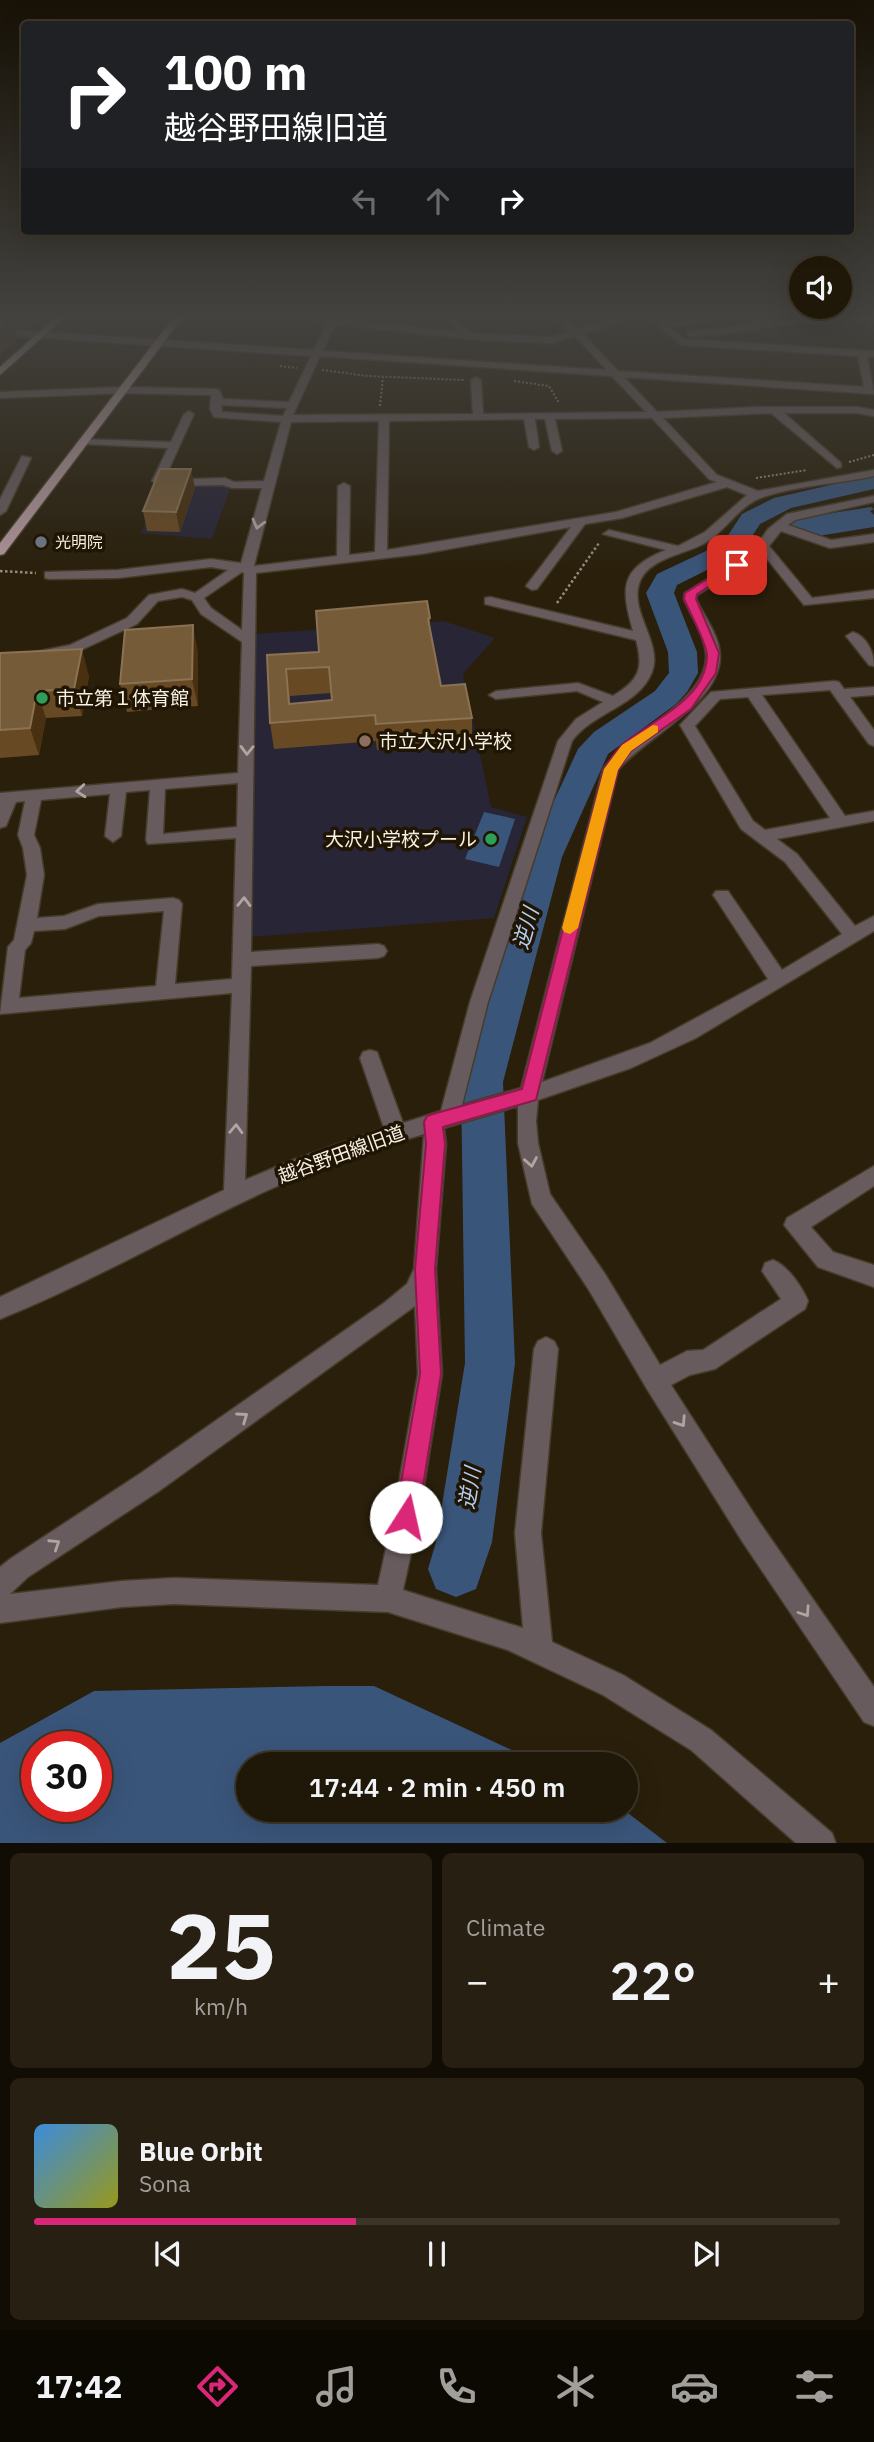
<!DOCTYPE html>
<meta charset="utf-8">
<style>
:root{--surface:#1f1708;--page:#272012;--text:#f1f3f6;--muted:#a19f9c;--line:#3c3629;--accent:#db2777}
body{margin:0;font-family:"IBM Plex Sans","Noto Sans JP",sans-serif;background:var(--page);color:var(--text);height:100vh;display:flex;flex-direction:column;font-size:26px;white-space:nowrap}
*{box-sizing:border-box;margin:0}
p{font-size:23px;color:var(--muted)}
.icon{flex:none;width:38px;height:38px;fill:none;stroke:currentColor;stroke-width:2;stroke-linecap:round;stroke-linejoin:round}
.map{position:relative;height:1843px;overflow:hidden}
.panel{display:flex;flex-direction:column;gap:10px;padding:10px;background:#110d04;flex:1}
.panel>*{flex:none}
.hud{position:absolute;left:21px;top:21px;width:833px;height:214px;border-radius:7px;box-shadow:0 7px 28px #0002,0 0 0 2px var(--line);background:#202124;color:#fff;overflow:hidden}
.fabs{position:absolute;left:789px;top:256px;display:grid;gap:14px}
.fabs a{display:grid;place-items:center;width:63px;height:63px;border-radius:50%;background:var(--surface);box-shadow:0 7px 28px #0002,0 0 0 2px var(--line);font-size:35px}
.speed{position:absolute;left:21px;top:1731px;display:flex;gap:14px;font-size:35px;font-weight:700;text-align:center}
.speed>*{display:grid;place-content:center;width:91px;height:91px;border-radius:50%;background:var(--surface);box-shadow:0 7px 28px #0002,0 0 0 2px var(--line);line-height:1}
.speed .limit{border:10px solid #d22;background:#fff;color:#111}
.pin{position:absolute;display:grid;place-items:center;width:60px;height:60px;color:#fff;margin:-30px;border-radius:14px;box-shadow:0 4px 10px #0006}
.me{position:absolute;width:77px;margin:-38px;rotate:10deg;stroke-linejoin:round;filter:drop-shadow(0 0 5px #0008)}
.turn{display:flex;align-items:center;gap:24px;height:147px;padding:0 28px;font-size:32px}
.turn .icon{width:91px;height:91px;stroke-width:2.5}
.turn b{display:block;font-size:49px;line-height:60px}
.lanes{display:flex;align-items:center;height:66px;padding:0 28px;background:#0003;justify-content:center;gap:35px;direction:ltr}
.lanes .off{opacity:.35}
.big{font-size:52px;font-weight:600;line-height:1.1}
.panel .card{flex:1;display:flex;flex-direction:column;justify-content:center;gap:10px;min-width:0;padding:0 24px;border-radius:10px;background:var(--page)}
.panel .dial{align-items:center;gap:0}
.dial b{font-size:91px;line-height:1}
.song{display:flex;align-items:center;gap:21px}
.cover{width:84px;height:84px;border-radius:10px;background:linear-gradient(135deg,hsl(210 70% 55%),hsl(60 70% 35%))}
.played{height:7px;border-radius:4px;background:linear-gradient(90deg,var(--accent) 40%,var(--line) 40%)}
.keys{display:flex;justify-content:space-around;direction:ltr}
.heat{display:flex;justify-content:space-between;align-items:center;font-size:38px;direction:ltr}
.panel .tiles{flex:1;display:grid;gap:10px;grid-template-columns:1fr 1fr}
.card:last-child{grid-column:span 2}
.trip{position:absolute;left:236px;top:1752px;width:402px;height:70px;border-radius:35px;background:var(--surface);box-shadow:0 7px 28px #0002,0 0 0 2px var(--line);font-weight:600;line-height:70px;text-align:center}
.tabs{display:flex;height:112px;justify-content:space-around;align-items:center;background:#0c0903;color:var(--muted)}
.tabs .icon{width:49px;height:49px}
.tabs .selected{color:var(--accent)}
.tabs b{font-size:32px;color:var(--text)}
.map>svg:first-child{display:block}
.education{fill:#282536}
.water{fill:#3a557a;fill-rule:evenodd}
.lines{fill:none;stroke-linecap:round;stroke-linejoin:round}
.river{fill:#3a557a;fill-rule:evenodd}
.minor-casing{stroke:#463c29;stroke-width:3}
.major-casing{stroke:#463c29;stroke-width:3}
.path-far1{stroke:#958d7d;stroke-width:2;stroke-dasharray:2 2;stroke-linecap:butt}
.path{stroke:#958d7d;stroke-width:2.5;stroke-dasharray:2.5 2.5;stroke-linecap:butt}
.minor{fill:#675b5d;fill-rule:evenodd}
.major{fill:#af959a;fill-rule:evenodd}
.wall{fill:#674923;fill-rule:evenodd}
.shaded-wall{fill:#483011}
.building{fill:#765b38;stroke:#8a7253;stroke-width:2;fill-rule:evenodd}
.oneway{stroke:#afa6a0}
.route{fill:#db2777;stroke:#8e194d;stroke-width:2}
.slow{fill:#f59e0b}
.worship-dot{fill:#6b7280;stroke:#201503;stroke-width:2.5}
.leisure-dot{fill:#2e9e5b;stroke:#201503;stroke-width:2.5}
.education-dot{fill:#8d6e63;stroke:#201503;stroke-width:2.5}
.labels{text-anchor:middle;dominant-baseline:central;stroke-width:7;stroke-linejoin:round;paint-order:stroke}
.far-poi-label{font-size:16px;fill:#f7f0e4;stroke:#201503;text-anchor:start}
.poi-label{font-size:19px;fill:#f7f0e4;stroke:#201503;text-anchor:start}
.street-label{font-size:19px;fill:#f7f0e4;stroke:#201503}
.water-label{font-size:21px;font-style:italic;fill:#b3cef3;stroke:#201503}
</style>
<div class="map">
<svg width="874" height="1844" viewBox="0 0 874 1844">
<rect width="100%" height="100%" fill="#291f0b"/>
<path class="education" d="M223,482L231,486L212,539L141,533L161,485Z
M444,621L495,638L463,674L491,807L527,817L494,918L252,937L255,634Z"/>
<path class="water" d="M871,507L874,509L870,511L874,515V527L818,536L789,525L800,518Z
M484,812L515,819L499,867L465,859Z
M326,1686H374L542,1764H248V1810H624L667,1843H0V1743L94,1691ZM37,1746H96V1806H37Z"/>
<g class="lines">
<path class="river" d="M874,475V489L791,508L760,524L741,553L677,585L674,593L697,652L698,673L687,692L676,704L608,754L562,857L503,1082L515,1363L492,1542L476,1589L456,1597L436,1589L428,1569L436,1542L465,1363L461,1082L528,857L578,749L594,732L655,691L669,673L668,652L646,593L657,574L723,543L742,514L774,498Z"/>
<defs>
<path id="minor" d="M299,317H325L459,332L446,317H455L470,333L552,337L570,332L554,317H564L578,329L616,317H630L583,334L618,371L864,387L858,356L681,345L649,317H658L664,322L735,317L669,327L684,339L874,351V357L867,356L874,394L624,377L657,412L758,407H857L874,410V416L857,413H784L841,463V467L837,468L771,413L663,418L717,475L758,491L874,470V476C838,484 799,485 763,497C739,505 727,530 705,543C684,555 647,558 639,584C630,613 663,644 652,672C639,706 593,712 572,741L488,1002L462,1105L521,1088L603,769C628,733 708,701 706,655C705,635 691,616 684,599L685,593L753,551L768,529L787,514L874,496V502L795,520L788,525L831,540L874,534V542L830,548L781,531L769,546L812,598L874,590V598L804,605L764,555L697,595L696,599C704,616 719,635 720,654C723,702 645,737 618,770L542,1082L650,1043L768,979L716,899L713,895L716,891H728L782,970L842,934L785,862L741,829L680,725L711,692L834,681L839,682L844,689L874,687V695L850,697L874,730V746L869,744L830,690L762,695L845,816L874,811V821L777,839L797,854L855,926L874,916V931L696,1038L631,1068L538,1100L536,1121L538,1143L550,1194L605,1274L660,1365L687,1351L703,1350L781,1299L762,1271L765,1263L773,1260C788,1266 802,1287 808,1301L805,1309L715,1369L690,1375L671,1385L760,1523L874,1687V1726L864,1722L742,1541L647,1389L589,1290L532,1204L518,1143V1106L444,1128L446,1144L436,1269L442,1374L419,1517L403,1590L523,1628L515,1533L534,1349L538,1341L546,1337L554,1341L558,1349L541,1533L552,1642L623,1675L711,1730L832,1833L836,1844H797L691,1750L603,1695L508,1650L388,1612L174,1604L122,1607L0,1623V1567L10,1559L141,1473L384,1303L407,1284L414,1269L424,1134C370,1150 316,1168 264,1192C177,1232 90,1283 0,1319V1297L224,1190L232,993L0,1014L8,947L14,940L27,875L23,848L18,835L25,801L16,802L6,826L0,828V793L238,773L242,642L201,614L192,600L182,597L158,601L137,624L79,651L0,667V659L70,645L127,618L149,595L182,589L195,593L228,570L211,567L118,578L49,579L45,578V572L118,570L211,559L241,563L262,488H232L223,485L161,486L152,481L168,448L84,444L80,443V439L171,442L184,414L189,411L194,414L164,480L225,478L234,482L264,481L281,422L214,417L210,409L211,395L123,393L0,398V392L123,387L215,389L219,390L223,399L289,402L311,356L0,335V329L314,350L327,323ZM335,324L468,339L553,343L575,336L607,370L323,351ZM320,356L612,376L646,412L483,414L481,380L476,377L471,380L473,414L293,415ZM221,405L287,408L283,416L222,412ZM652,418L709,479L717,482L616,512L387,550L389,421L524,419L529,447L534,450L539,447L535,419H545L552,451L557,454L562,451L555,419ZM379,421L375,552L349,555L350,486L344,483L338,486L337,556L254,566L291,422ZM727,487L747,495L705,532L678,546L609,530L603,534L666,550C619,569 621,588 633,631L490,597L485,598V604L636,640C644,669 639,680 613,696L578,683L496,691L489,695L496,699L577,691L603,702L576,719L558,741L470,1002L441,1111L403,1123L377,1052L370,1050L363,1052L360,1058L384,1128L290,1161L245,1180L251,966L378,958L384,956L387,951L384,946L378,944L251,952L256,573L421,554L571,527L526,586L532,590L537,589L585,524L622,518ZM242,572L244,573L242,630L211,608L204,598ZM748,697L830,818L765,830L753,821L695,726L720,699ZM238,783L237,827L163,834L165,789ZM150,790L146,840L148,844L236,838L232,979L175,984L182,904L179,900L173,898L98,904L64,916L37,918L44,875L40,848L34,835L41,800L110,794L105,836L113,842L121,836L126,792ZM164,911L156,986L19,998L25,950L31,943L34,931L65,929L99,916ZM415,1306L418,1374L393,1517L378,1585L174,1578L122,1581L10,1594L28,1577L159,1491Z
M826,317H874V320L761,326L757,330L691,337L686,334L691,331L750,325L754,321Z
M22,456L31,458L6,511L0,515V499Z
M853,632C867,637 874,652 874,666L869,665L846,636Z
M874,1166V1186L811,1227L833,1252L874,1265V1287L818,1267L784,1225L787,1218Z"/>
<path id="major" d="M56,317H65L0,375V367Z
M174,317H183L4,554L0,555V543Z"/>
</defs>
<use href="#minor" class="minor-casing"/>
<use href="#major" class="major-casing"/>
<path class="path-far1" d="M280,366L297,368
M322,370L368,376L464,380
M514,381L549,386L559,403
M380,406L383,377
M849,462L874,455
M756,478L807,470"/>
<path class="path" d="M0,571L36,573
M557,603L599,543"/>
<use href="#minor" class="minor"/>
<use href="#major" class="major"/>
</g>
<path class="wall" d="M0,317H41L29,328L15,326L18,339Z
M195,488L180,532L147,531L143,511Z
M430,618V633L441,686L472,718V744L377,750L376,741L274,749L270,723L267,655L319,652ZM331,693L332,700L290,704V696Z
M198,652V706L127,712L120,684Z
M0,653L89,676L82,716L46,718L39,755L0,758V759Z"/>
<path class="shaded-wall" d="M12,317L18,339L0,355V327Z
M26,317H41L29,328Z
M191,469L195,488L180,532L176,512Z
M193,625L198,652V706L192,679Z
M82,649L89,676L82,716L74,689Z
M37,691L46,718L39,755L30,728Z"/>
<path class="building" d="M0,317H12L0,327Z
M160,469H191L176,512L143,511Z
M427,601L430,618L428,619L441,686L465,684L472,718L376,724L375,715L270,723L267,655L319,652L316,611ZM329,667L332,700L289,704L286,669Z
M193,625L192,679L120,684L125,630Z
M82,649L74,689L37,691L30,728L0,730V653Z"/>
<defs><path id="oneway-chevron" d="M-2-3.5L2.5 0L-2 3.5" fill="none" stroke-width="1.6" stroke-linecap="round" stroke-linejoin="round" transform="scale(1.75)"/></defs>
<g class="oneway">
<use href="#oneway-chevron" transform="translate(258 524) rotate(105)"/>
<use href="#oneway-chevron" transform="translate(247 750) rotate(91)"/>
<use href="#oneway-chevron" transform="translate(81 791) rotate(175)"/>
<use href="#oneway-chevron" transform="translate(244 902) rotate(-89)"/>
<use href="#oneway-chevron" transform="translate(236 1129) rotate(-88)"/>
<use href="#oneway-chevron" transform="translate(531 1162) rotate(80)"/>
<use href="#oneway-chevron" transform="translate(243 1417) rotate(-35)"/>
<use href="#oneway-chevron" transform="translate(681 1422) rotate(57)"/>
<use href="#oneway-chevron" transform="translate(55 1544) rotate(-33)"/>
<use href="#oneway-chevron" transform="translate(805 1612) rotate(56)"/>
</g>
<linearGradient id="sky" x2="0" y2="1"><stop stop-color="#171106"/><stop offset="0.55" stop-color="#43423f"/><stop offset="1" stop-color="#43423f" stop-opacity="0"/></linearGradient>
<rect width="874" height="575" fill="url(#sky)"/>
<path class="route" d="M733,563L743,565L697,594L696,599L719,653L716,673L691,709L631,751L618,770L536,1100L443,1127L445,1144L435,1269L441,1374L418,1517L415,1526L406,1529L398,1526L395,1517L420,1374L415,1269L426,1144L424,1122L427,1116L433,1114L522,1089L604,769C610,760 616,750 624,743C653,720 707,699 707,655C706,641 690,613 684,599L685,593Z"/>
<path class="slow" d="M653,725L658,726V732L631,751L618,770L578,928L570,934L564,932L562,928L604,769L622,745Z"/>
<circle class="worship-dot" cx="41" cy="542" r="7"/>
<g class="leisure-dot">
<circle cx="42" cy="698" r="7"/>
<circle cx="491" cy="839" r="7"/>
</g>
<circle class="education-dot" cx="365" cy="741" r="7"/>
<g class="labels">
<g class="far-poi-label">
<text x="55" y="542">光明院</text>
</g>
<g class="poi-label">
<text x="56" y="698">市立第１体育館</text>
<text x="379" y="741">市立大沢小学校</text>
<text x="477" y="839" text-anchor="end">大沢小学校プール</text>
</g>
<g class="street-label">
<text transform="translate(341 1154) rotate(-20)">越谷野田線旧道</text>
</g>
<g class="water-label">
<text transform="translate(525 928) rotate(-74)">逆川</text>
<text transform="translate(469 1488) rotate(-81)">逆川</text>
</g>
</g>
</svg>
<div class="fabs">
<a><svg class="icon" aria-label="sound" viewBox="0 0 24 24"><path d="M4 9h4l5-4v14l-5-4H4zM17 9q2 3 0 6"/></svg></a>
</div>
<div class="speed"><div class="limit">30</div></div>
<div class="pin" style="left:737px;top:565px;background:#d93025"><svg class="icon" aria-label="arrive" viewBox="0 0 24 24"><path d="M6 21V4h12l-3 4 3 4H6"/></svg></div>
<svg class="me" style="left:406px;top:1517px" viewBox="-20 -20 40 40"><circle r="19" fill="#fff"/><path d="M0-13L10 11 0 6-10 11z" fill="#db2777"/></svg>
<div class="trip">17:44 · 2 min · 450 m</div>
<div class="hud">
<div class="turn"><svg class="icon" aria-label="right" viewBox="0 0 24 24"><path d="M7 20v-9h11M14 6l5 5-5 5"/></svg><div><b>100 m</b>越谷野田線旧道</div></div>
<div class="lanes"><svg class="icon off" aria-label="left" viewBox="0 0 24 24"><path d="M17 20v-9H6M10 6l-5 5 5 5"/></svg><svg class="icon off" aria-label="ahead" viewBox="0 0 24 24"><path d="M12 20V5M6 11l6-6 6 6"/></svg><svg class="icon" aria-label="right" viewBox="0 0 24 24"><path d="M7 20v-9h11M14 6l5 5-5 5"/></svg></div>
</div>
</div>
<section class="panel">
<div class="tiles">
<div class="card dial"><b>25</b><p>km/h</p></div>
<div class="card"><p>Climate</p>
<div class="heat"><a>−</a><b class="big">22°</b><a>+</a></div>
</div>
<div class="card">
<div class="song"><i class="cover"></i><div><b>Blue Orbit</b><p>Sona</p></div></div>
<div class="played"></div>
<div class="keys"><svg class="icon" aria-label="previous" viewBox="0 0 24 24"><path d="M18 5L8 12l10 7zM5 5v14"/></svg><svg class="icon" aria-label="pause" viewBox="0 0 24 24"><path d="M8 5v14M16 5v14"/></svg><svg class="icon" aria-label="next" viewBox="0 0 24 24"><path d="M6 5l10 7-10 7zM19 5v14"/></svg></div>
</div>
</div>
</section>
<nav class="tabs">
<b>17:42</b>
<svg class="icon selected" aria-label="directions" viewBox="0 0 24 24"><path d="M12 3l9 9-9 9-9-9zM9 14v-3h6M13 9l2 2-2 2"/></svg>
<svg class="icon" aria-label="music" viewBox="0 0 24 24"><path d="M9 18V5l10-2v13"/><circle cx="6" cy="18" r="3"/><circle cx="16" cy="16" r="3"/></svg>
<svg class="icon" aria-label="phone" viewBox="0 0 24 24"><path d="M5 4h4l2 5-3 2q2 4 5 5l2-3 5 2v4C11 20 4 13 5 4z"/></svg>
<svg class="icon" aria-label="climate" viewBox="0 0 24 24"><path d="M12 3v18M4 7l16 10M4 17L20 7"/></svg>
<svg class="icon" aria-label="car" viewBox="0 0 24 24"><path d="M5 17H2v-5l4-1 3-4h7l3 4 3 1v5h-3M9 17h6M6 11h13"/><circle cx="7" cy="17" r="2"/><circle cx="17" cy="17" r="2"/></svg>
<svg class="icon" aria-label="filters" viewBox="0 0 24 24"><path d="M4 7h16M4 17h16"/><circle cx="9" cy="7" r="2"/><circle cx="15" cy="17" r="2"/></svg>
</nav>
